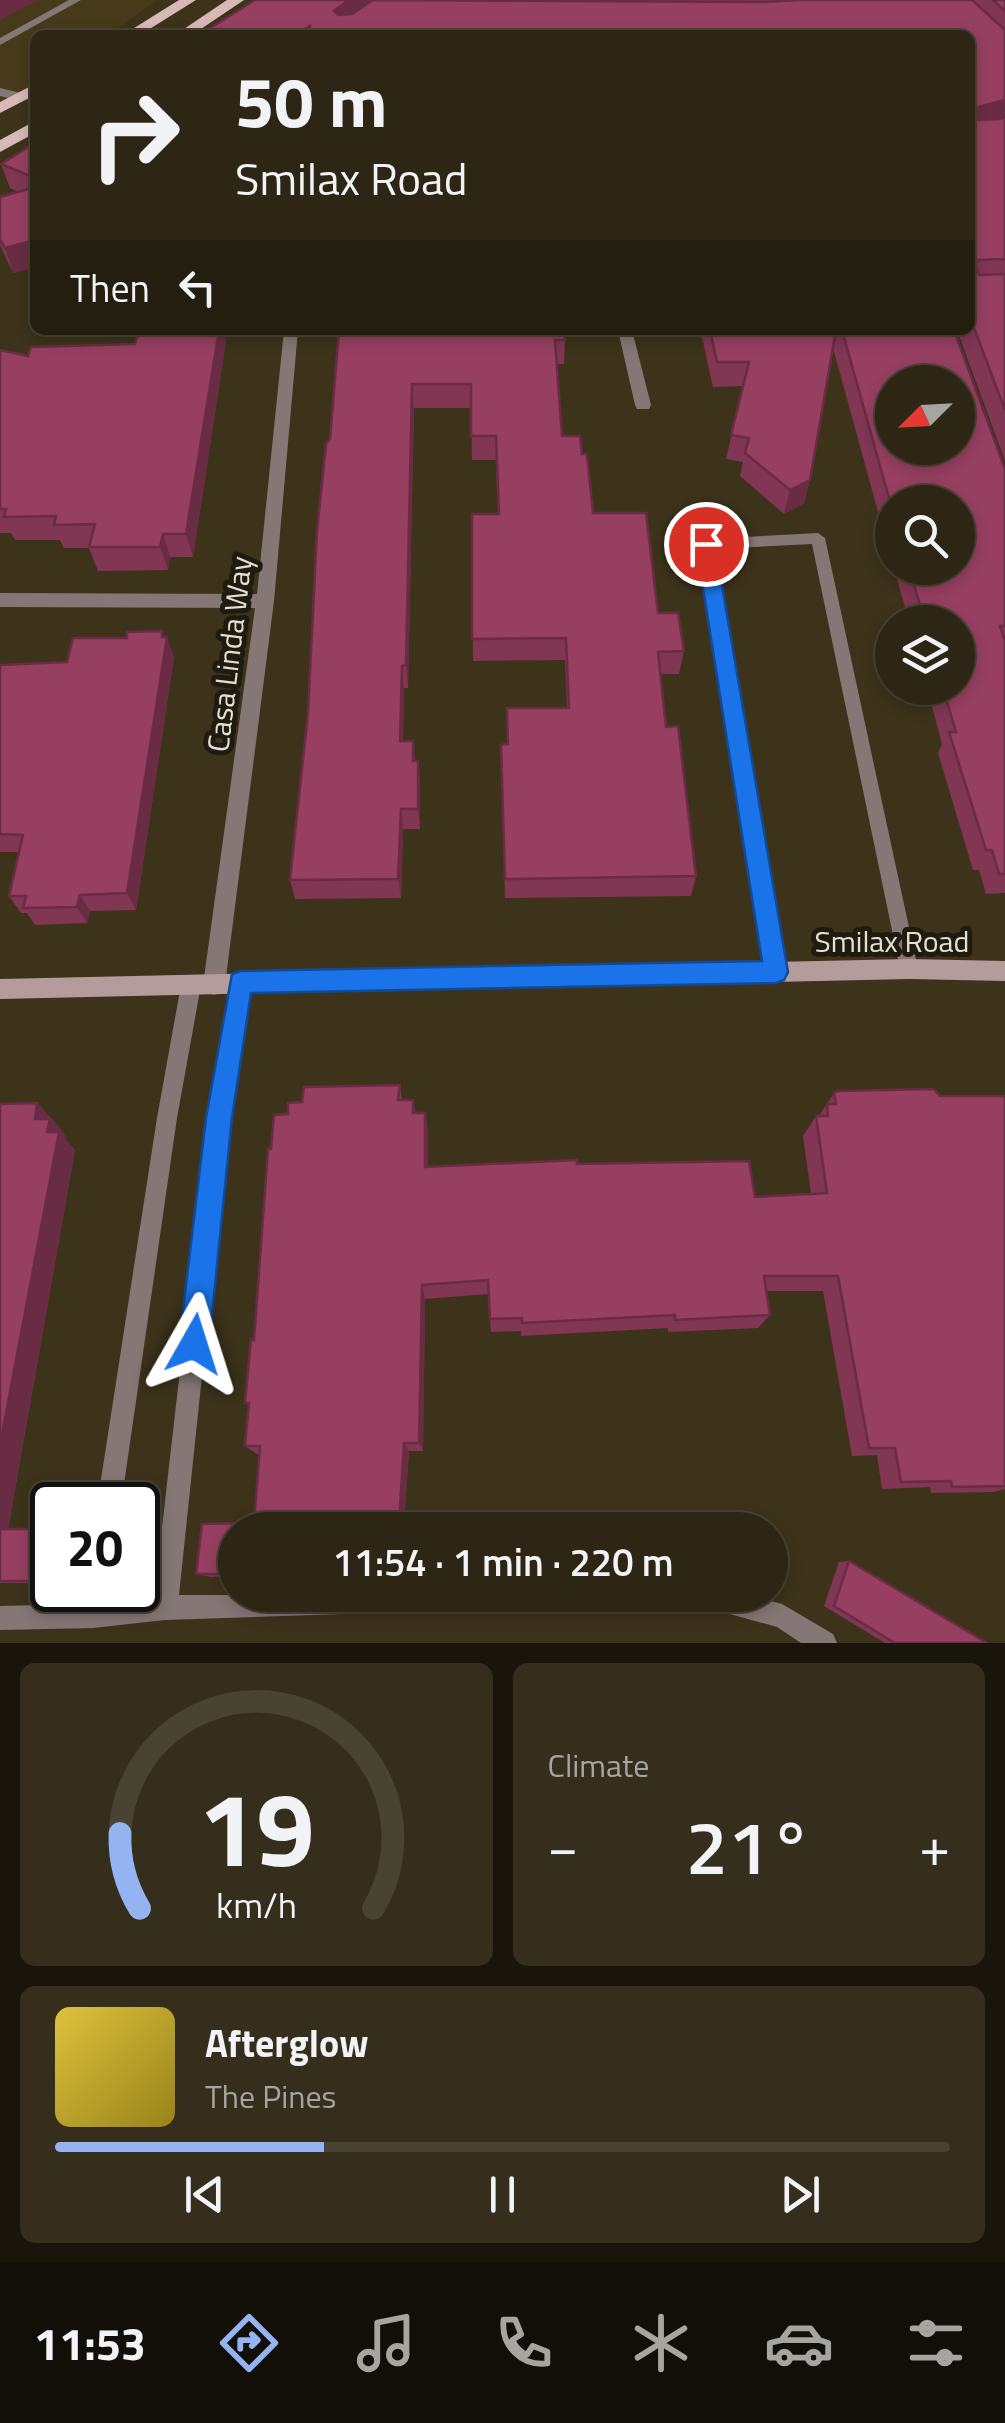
<!DOCTYPE html>
<meta charset="utf-8">
<style>
:root{--surface:#2e2614;--page:#362e1d;--text:#f1f3f6;--muted:#a7a5a0;--line:#494334;--accent:#95b2f1}
body{margin:0;font-family:"Titillium Web",sans-serif;background:var(--page);color:var(--text);height:100vh;display:flex;flex-direction:column;font-size:38px;white-space:nowrap}
*{box-sizing:border-box;margin:0}
p{font-size:32px;color:var(--muted)}
.icon{flex:none;width:55px;height:55px;fill:none;stroke:currentColor;stroke-width:2;stroke-linecap:round;stroke-linejoin:round}
.map{position:relative;height:1643px;overflow:hidden}
.panel{display:flex;flex-direction:column;gap:20px;padding:20px;background:#19150b;flex:1}
.panel>*{flex:none}
.banner{position:absolute;left:30px;top:30px;width:945px;height:305px;border-radius:15px;box-shadow:0 5px 15px #0003,0 0 0 2px var(--line);background:#2e2614;color:var(--text);overflow:hidden}
.needle{width:65px;rotate:246deg}
.controls{position:absolute;left:875px;top:365px;display:grid;gap:20px}
.controls a{display:grid;place-items:center;width:100px;height:100px;border-radius:50%;background:var(--surface);box-shadow:0 5px 15px #0003,0 0 0 2px var(--line);font-size:50px}
.speed{position:absolute;left:30px;top:1482px;display:flex;gap:20px;font-size:50px;font-weight:700;text-align:center}
.speed>*{display:grid;place-content:center;width:130px;height:130px;border-radius:50%;background:var(--surface);box-shadow:0 5px 15px #0003,0 0 0 2px var(--line);line-height:1}
.speed .limit{border:5px solid #111;border-radius:15px;background:#fff;color:#111}
.pin{position:absolute;display:grid;place-items:center;width:85px;height:85px;color:#fff;margin:-42px;border:5px solid #fff;border-radius:50%;box-shadow:0 2px 10px #0007}
.me{position:absolute;width:110px;margin:-55px;rotate:6deg;stroke-linejoin:round;filter:drop-shadow(0 0 8px #0008)}
.turn{display:flex;align-items:center;gap:35px;height:210px;padding:0 40px;font-size:45px}
.turn .icon{width:130px;height:130px;stroke-width:2.5}
.turn b{display:block;font-size:70px;line-height:85px}
.then{display:flex;align-items:center;height:95px;padding:0 40px;background:#0003;gap:20px;font-size:38px}
.big{font-size:75px;font-weight:600;line-height:1.1}
.panel .widget{flex:1;display:flex;flex-direction:column;justify-content:center;gap:15px;min-width:0;padding:0 35px;border-radius:15px;background:var(--page)}
.panel .dial{align-items:center;gap:0}
.dial svg{height:260px;overflow:visible;fill:none;stroke:var(--line);stroke-width:7;stroke-linecap:round;text-anchor:middle}
.dial text{fill:var(--text);stroke:none}
.song{display:flex;align-items:center;gap:30px}
.cover{width:120px;height:120px;border-radius:15px;background:linear-gradient(135deg,hsl(50 70% 55%),hsl(50 70% 35%))}
.played{height:10px;border-radius:5px;background:linear-gradient(90deg,var(--accent) 30%,var(--line) 30%)}
.keys{display:flex;justify-content:space-around;direction:ltr}
.heat{display:flex;justify-content:space-between;align-items:center;font-size:55px;direction:ltr}
.panel .tiles{flex:1;display:grid;gap:20px;grid-template-columns:1fr 1fr}
.widget:last-child{grid-column:span 2}
.trip{position:absolute;left:218px;top:1512px;width:570px;height:100px;border-radius:50px;background:var(--surface);box-shadow:0 5px 15px #0003,0 0 0 2px var(--line);font-weight:600;line-height:100px;text-align:center}
.menu{display:flex;height:160px;justify-content:space-around;align-items:center;background:#120f08;color:var(--muted)}
.menu .icon{width:70px;height:70px}
.menu .selected{color:var(--accent)}
.menu b{font-size:45px;color:var(--text)}
.map>svg:first-child{display:block}
.built{fill:#473a1a}
.lines{fill:none;stroke-linecap:round;stroke-linejoin:round}
.lane{fill:#857776;fill-rule:evenodd}
.street{fill:#857776;fill-rule:evenodd}
.secondary{fill:#b39c9b;fill-rule:evenodd}
.primary{fill:#d7b9b7;fill-rule:evenodd}
.wall{fill:#813653}
.shaded-wall{fill:#692c44}
.building{fill:#963f61;stroke:#692c44;stroke-width:2.5;fill-rule:evenodd}
.route{fill:#1a73e8;stroke:#114b97;stroke-width:2.5}
.labels{text-anchor:middle;dominant-baseline:central;stroke-width:10;stroke-linejoin:round;paint-order:stroke}
.street-label{font-size:30px;fill:#e5dfd1;stroke:#201b11}
</style>
<div class="map">
<svg width="1005" height="1643" viewBox="0 0 1005 1643">
<rect width="100%" height="100%" fill="#3d331b"/>
<path class="built" d="M0,0H157L108,35H35V87L0,112Z"/>
<g class="lines">
<path class="lane" d="M69,0H81L0,45V38Z
M818,533L825,538L918,969L916,975L909,978L902,975L900,969L812,544L714,549L784,972L782,978L775,981L768,978L766,972L699,544L706,539Z
M240,973L247,976L249,982L229,1118L179,1595H557L554,1604L545,1607L165,1620L93,1628L0,1630V1606L83,1604L85,1590H109L108,1602L154,1597L209,1118L231,982L233,976Z
M191,976L198,979L201,985L177,1118L121,1505H97L157,1118L181,985L184,979Z
M691,1595H750L782,1604L833,1634L837,1643H801L777,1627L694,1604Z"/>
<path class="street" d="M0,88L25,94L27,97L21,101L0,96Z
M284,330H298L274,601L225,985L222,992L214,995L206,992L203,985L255,608L0,607V593L257,594Z
M618,330H632L651,405L649,409H637L635,405Z"/>
<path class="secondary" d="M909,959L1005,961V981L909,979L0,999V979Z"/>
<path class="primary" d="M179,0H196L140,35H123Z
M227,0H244L192,35H175Z
M35,84V95L0,113V102Z
M35,121V133L0,152V140Z"/>
</g>
<path class="wall" d="M255,0H1005V461L957,330H970V35Z
M35,143V267L13,273L0,245V197L18,192L10,188L1,164Z
M339,330L565,340L564,364H557L562,436L582,454L593,513L684,651L679,674H660L666,727L696,876L691,896L505,898L501,745L507,744V708H567L565,660L473,661L472,514H498L496,460H472L471,408H414L408,688H404L403,741H413L415,761L420,782V829H403L401,898L295,899L290,880L308,713Z
M698,330H954L1005,469V893L986,894L979,870H973L938,753L942,744L927,688H958V622H909L894,568H958L892,502V563L833,348L810,480L804,503L784,514L740,476L743,462L726,459L743,386L713,387L703,342Z
M226,341L193,557H170L168,570L98,571L89,548H64L60,540H15L11,533H0V350L28,356Z
M164,637L174,657L136,910L90,911L87,923L35,925L27,913H21L9,896L19,852H0V665L67,662Z
M400,1085L402,1100H413L415,1113H425L428,1133V1167L577,1160V1164L749,1161L755,1197L811,1194L803,1136L816,1116H819L834,1093L838,1091L934,1089L940,1096H1005V1489L994,1492L931,1493L930,1487L882,1489L877,1455L852,1456L823,1291H766L770,1315L758,1328L668,1332V1328L521,1336V1331L491,1332L488,1294L425,1299L423,1451H409L404,1522L740,1517L742,1530H235V1576L211,1577L196,1574L202,1524L254,1523L259,1454H257L245,1446L249,1406L245,1403L251,1339L254,1340L268,1149H271L274,1115L288,1114V1103L302,1102L304,1087Z
M37,1103L55,1122L66,1137V1140L75,1150L8,1529H40L52,1531V1583H0V1104Z
M849,1561L987,1643H885L824,1606L839,1562Z"/>
<path class="shaded-wall" d="M0,0H37L0,20Z
M349,0H383L336,35L334,11Z
M310,26L311,35H296Z
M1005,100V118L970,132L975,108Z
M35,240V267L13,273L5,248Z
M219,330H224L226,341L193,557L186,534Z
M412,384L414,408L408,688L406,665Z
M810,480L804,503L784,514L790,490Z
M163,534L170,557L168,570L160,547Z
M162,631L166,643L167,637L174,657L136,910L127,893Z
M402,666L404,688L402,762L400,741Z
M418,761L420,782V829L418,809Z
M401,809L403,829L401,898L398,879Z
M80,895L90,911L87,923L77,907Z
M37,1103L55,1122L66,1137V1140L75,1150L7,1533L0,1532V1445Z
M425,1113L428,1133V1185L425,1167Z
M422,1285L425,1299L423,1451L419,1443Z
M404,1443L409,1451L404,1526L399,1522Z
M40,1529L52,1531V1583L32,1581Z"/>
<path class="building" d="M255,0H349L334,11L338,15L352,14L373,0L765,2L798,0H972L1005,30V100L975,108V120L1000,119L1005,117V259L978,260L975,264L979,275L1005,274V410L970,317V35H309L310,26L296,35H199Z
M993,0H1005V11Z
M35,143V178L1,164Z
M35,187V240L5,248L0,239V197Z
M139,330H219L186,534H163L160,547H89L95,524L54,525L56,516L4,517L6,509H0V350L28,356L31,347L135,344Z
M339,330H564L565,340H555L562,436H580L582,454H587L593,513H646L658,613H678L684,651L658,652L666,727L678,726L696,876L505,879L501,745L508,744L507,708H569L566,638L472,639V514H499L496,436H471V384H412L406,665L402,666L400,741H413V761H418V809H401L398,879L290,880L308,713L317,531L326,444L330,439Z
M710,330H836L810,480L790,490L745,453L749,438L731,435L749,362H717Z
M842,330H954L1005,469V626H1000L1005,641V874H999L992,850H986L949,732H956L943,688H958V622H925L909,568H958V502H892V509ZM892,382H958V448H892Z
M162,631V637H167L127,893L80,895L77,907L23,908L26,896H9L23,835L0,834V665L67,662L73,638H127V632Z
M400,1085L398,1100H413V1113H425V1167L577,1160V1164L749,1161L755,1197L827,1193L816,1116H828L827,1104H836L834,1093L838,1091L934,1089L940,1096H1005V1486L952,1487L951,1481L901,1482L895,1448H869L838,1276H764L770,1315L675,1320V1315L522,1323V1318L490,1319L488,1280L422,1285L419,1443H404L399,1522L740,1517L742,1530H235V1574H196L202,1524L254,1523L260,1446H245L249,1403H245L251,1339L254,1340L268,1149H271L274,1115L288,1114V1103L302,1102L304,1087Z
M37,1103L35,1119H50L47,1132H59L0,1445V1104Z
M0,1529H40L32,1581H0Z
M849,1561L987,1643H895L834,1606Z"/>
<path class="route" d="M706,538L715,544L788,972L784,980L776,983L251,993L232,1118L209,1344L204,1354L194,1359L184,1354L179,1344L206,1118L232,974L240,971L762,961L696,544Z"/>
<g class="labels">
<g class="street-label">
<text transform="translate(229 654) rotate(-83)">Casa Linda Way</text>
<text x="892" y="941">Smilax Road</text>
</g>
</g>
</svg>
<div class="controls">
<a><svg class="needle" viewBox="-14 -14 28 28"><path d="M0-13l5 13h-10z" fill="#e53935"/><path d="M0 13l5-13h-10z" fill="#a7a5a0"/></svg></a>
<a><svg class="icon" aria-label="search" viewBox="0 0 24 24"><circle cx="10" cy="10" r="6"/><path d="M15 15l6 6"/></svg></a>
<a><svg class="icon" aria-label="layers" viewBox="0 0 24 24"><path d="M12 4l9 5-9 5-9-5zM3 14l9 5 9-5"/></svg></a>
</div>
<div class="speed"><div class="limit">20</div></div>
<div class="pin" style="left:706px;top:544px;background:#d93025"><svg class="icon" aria-label="arrive" viewBox="0 0 24 24"><path d="M6 21V4h12l-3 4 3 4H6"/></svg></div>
<svg class="me" style="left:194px;top:1344px" viewBox="-20 -20 40 40"><path d="M0-17L14 15 0 8-14 15z" fill="#1a73e8" stroke="#fff" stroke-width="4"/></svg>
<div class="trip">11:54 · 1 min · 220 m</div>
<div class="banner">
<div class="turn"><svg class="icon" aria-label="right" viewBox="0 0 24 24"><path d="M7 20v-9h11M14 6l5 5-5 5"/></svg><div><b>50 m</b>Smilax Road</div></div>
<div class="then">Then<svg class="icon" aria-label="left" viewBox="0 0 24 24"><path d="M17 20v-9H6M10 6l-5 5 5 5"/></svg></div>
</div>
</div>
<section class="panel">
<div class="tiles">
<div class="widget dial"><svg viewBox="0 0 100 80">
<path d="M14 69A42 42 0 1 1 86 69"/>
<path d="M14 69A42 42 0 0 1 8 46" stroke="#95b2f1"/>
<text x="50" y="56" font-size="32" font-weight="700">19</text>
<text x="50" y="72" font-size="11">km/h</text>
</svg></div>
<div class="widget"><p>Climate</p>
<div class="heat"><a>−</a><b class="big">21°</b><a>+</a></div>
</div>
<div class="widget">
<div class="song"><i class="cover"></i><div><b>Afterglow</b><p>The Pines</p></div></div>
<div class="played"></div>
<div class="keys"><svg class="icon" aria-label="previous" viewBox="0 0 24 24"><path d="M18 5L8 12l10 7zM5 5v14"/></svg><svg class="icon" aria-label="pause" viewBox="0 0 24 24"><path d="M8 5v14M16 5v14"/></svg><svg class="icon" aria-label="next" viewBox="0 0 24 24"><path d="M6 5l10 7-10 7zM19 5v14"/></svg></div>
</div>
</div>
</section>
<nav class="menu">
<b>11:53</b>
<svg class="icon selected" aria-label="directions" viewBox="0 0 24 24"><path d="M12 3l9 9-9 9-9-9zM9 14v-3h6M13 9l2 2-2 2"/></svg>
<svg class="icon" aria-label="music" viewBox="0 0 24 24"><path d="M9 18V5l10-2v13"/><circle cx="6" cy="18" r="3"/><circle cx="16" cy="16" r="3"/></svg>
<svg class="icon" aria-label="phone" viewBox="0 0 24 24"><path d="M5 4h4l2 5-3 2q2 4 5 5l2-3 5 2v4C11 20 4 13 5 4z"/></svg>
<svg class="icon" aria-label="climate" viewBox="0 0 24 24"><path d="M12 3v18M4 7l16 10M4 17L20 7"/></svg>
<svg class="icon" aria-label="car" viewBox="0 0 24 24"><path d="M5 17H2v-5l4-1 3-4h7l3 4 3 1v5h-3M9 17h6M6 11h13"/><circle cx="7" cy="17" r="2"/><circle cx="17" cy="17" r="2"/></svg>
<svg class="icon" aria-label="filters" viewBox="0 0 24 24"><path d="M4 7h16M4 17h16"/><circle cx="9" cy="7" r="2"/><circle cx="15" cy="17" r="2"/></svg>
</nav>
